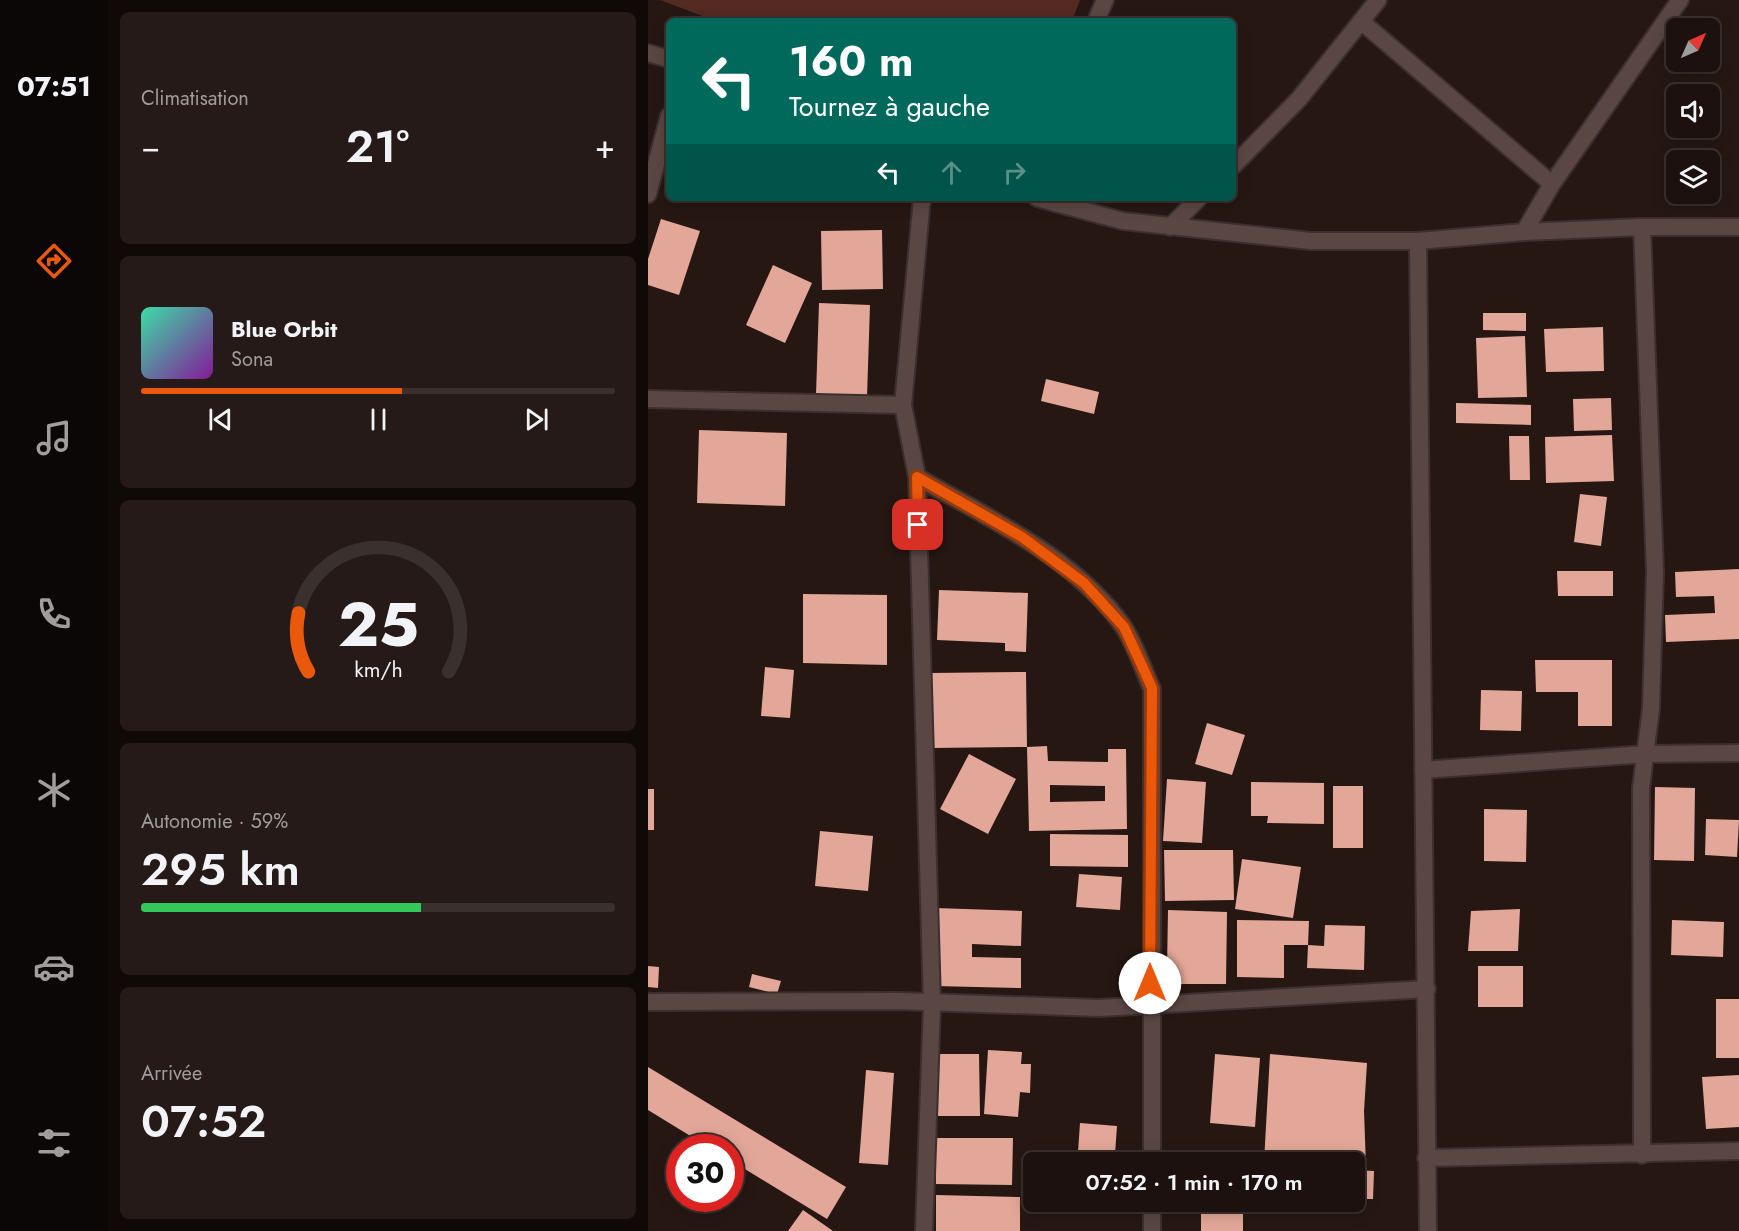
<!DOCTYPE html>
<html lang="fr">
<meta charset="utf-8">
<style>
:root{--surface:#1c110e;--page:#251a17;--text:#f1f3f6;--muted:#a09d9e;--line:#3a312e;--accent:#ea580c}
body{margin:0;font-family:Jost,sans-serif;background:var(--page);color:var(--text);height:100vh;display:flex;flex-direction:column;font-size:22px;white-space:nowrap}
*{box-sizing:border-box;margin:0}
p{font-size:20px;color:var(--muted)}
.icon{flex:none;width:33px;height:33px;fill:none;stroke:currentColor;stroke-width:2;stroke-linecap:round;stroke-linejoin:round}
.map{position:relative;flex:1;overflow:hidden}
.sheet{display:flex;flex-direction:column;gap:12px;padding:12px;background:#0f0908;width:540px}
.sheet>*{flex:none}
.guide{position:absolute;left:18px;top:18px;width:570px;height:183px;border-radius:9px;box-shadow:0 3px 15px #0003,0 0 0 2px var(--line);background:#00695c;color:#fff;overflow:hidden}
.needle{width:39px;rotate:45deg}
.fabs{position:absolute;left:1018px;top:18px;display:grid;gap:12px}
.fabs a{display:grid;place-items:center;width:54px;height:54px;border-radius:9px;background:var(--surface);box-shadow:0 3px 15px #0003,0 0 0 2px var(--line);font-size:30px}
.speed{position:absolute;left:18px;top:1134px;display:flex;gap:12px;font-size:30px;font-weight:700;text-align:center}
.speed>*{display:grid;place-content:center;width:78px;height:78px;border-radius:50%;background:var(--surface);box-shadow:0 3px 15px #0003,0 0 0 2px var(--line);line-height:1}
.speed .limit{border:9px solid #d22;background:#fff;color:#111}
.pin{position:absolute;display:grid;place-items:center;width:51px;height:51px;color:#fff;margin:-26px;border-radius:12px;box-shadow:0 3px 9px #0006}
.me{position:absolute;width:66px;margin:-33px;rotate:0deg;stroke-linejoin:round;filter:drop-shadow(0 0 4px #0008)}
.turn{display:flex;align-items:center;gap:21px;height:126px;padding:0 24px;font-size:27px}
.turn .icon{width:78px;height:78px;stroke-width:2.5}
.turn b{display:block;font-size:42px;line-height:51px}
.lanes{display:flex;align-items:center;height:57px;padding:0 24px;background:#0003;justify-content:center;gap:30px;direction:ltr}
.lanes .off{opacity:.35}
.big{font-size:45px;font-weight:600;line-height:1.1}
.sheet .card{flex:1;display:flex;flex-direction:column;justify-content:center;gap:9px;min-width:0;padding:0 21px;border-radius:9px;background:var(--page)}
.sheet .dial{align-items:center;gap:0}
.dial svg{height:156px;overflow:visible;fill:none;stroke:var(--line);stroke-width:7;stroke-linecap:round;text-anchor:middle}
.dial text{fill:var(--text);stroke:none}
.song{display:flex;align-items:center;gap:18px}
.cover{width:72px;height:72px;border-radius:9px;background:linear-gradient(135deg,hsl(160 70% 55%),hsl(290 70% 35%))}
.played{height:6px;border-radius:3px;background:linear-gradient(90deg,var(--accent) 55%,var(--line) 55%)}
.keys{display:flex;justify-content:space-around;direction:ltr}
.heat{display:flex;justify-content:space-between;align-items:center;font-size:33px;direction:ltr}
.charge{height:9px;border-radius:4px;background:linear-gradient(90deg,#34c759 59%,var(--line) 0)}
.trip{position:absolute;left:375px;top:1152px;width:342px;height:60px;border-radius:9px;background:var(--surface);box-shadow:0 3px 15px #0003,0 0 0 2px var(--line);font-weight:600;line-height:60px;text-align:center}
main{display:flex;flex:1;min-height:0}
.tabs{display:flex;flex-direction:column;width:108px;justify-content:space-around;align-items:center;background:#0b0706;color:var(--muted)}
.tabs .icon{width:42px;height:42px}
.tabs .selected{color:var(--accent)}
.tabs b{font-size:27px;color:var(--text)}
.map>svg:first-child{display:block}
.green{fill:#542a21}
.building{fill:#e2a798;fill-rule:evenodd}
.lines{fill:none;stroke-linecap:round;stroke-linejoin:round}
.minor-casing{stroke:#3b302f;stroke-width:20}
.minor{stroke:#5a4743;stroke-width:16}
.route-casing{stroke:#983908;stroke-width:15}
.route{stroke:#ea580c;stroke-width:10}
</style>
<main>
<nav class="tabs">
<b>07:51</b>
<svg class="icon selected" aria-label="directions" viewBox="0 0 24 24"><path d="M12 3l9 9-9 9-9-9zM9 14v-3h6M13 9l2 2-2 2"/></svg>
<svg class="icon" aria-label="music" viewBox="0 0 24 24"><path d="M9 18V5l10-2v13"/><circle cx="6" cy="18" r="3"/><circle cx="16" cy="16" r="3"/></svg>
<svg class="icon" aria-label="phone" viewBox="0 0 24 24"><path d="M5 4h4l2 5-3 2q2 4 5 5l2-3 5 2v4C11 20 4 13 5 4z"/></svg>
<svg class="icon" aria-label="climate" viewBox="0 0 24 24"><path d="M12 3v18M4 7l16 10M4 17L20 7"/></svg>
<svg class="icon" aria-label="car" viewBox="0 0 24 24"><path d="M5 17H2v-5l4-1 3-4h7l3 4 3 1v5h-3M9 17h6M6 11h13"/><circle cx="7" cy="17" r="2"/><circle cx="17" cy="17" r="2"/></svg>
<svg class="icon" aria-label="filters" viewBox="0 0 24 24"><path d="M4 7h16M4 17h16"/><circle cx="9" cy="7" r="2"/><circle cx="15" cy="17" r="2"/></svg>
</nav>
<section class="sheet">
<div class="card"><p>Climatisation</p>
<div class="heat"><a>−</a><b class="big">21°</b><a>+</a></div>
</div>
<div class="card">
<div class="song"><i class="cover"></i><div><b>Blue Orbit</b><p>Sona</p></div></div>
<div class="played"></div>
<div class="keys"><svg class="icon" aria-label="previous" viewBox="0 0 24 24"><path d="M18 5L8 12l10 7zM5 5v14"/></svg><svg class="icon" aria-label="pause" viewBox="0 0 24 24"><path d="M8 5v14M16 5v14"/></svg><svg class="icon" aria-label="next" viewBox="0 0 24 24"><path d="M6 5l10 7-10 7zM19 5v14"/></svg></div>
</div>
<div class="card dial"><svg viewBox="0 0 100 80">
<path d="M14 69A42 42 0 1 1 86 69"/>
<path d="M14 69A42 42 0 0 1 9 39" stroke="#ea580c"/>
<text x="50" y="56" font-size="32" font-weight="700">25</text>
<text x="50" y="72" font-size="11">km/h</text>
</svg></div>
<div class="card"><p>Autonomie · 59%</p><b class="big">295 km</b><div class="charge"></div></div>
<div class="card"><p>Arrivée</p><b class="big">07:52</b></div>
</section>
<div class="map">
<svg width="1091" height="1231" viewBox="0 0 1091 1231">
<rect width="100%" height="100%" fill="#261713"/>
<path class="green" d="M12,0H432L424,21H68Z"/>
<path class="building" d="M13,219L52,231L31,295L0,285V259Z
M234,230L235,289L174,290L173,231Z
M125,265L164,283L137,343L98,325Z
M171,303L222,305L219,397L168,395Z
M835,313H878V331L835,330Z
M955,327L956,371L898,372L896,329Z
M877,336L879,397L830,398L828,338Z
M398,379L451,392L446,414L393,401Z
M963,398L964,430L926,431L925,399Z
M808,403L883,405V425L808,423Z
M51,430L139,433L137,506L49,503Z
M964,435L966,481L898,483L897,437Z
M861,436H881L882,480H862Z
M932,494L959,497L953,546L926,542Z
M1091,569V639L1018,642L1017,615L1067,613L1066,596L1028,597L1027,572Z
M909,571H965V596H910Z
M291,590L380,593L378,652L357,651V643L289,640Z
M155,594L239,595V665L155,663Z
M887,660H964V726H930V692H888Z
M117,667L146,670L142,718L113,716Z
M378,672L379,747L283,748L282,673Z
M833,690L874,691L873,731L832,730Z
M559,723L597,735L584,775L547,764Z
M399,746L400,761L460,762V749H478L479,829L381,831L379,747ZM402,785L457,786V801L402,802Z
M321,754L368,779L340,834L292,809Z
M519,779L558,782L554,843L515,841Z
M603,782L676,783V824L619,823L620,816H603Z
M685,786H715V848H685Z
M1007,787L1047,788L1046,861L1006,860Z
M0,789H6V830H0Z
M836,809L879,810L878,862L836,861Z
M1058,819L1091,820L1089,857L1057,855Z
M172,831L225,836L220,891L167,886Z
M402,834L480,835V867L402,866Z
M516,850H585L586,900L517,901Z
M594,859L653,867L645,918L587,909Z
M431,874L474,877L472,910L428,907Z
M287,908L374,911L373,946L324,944V957L373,958V988L286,986Z
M872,909L870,951H820L823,911Z
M520,910L579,912L578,984H533L519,969Z
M589,920L661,921L660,945H636V978L589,977Z
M1024,920L1076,922L1075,957L1023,955Z
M677,925L717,926L716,970L659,968L660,945L676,946Z
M0,966L11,967L10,988L0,987Z
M830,966H875V1007H830Z
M104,974L133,981L129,994L101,987Z
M1068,999H1091V1058H1068Z
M340,1050L374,1052L373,1064H383L382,1093L372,1092L370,1117L336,1114Z
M287,1054H331L332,1116H287Z
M567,1054L612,1058L607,1127L562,1123Z
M622,1054L719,1063L716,1111L718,1166L706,1165V1162H616Z
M0,1067L198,1187L179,1219L82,1160V1148H62L0,1110Z
M218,1070L246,1073L240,1165L211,1163Z
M1091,1075V1127L1058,1129L1054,1077Z
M432,1123L469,1126L467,1154L430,1152Z
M288,1138H365L364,1185L288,1184Z
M706,1170L726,1171L725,1199H706Z
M288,1195L372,1197V1231H288Z
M553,1209L595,1210V1231H553Z
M155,1210L185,1231H140Z"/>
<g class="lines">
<defs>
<path id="minor" d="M448,21L457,0
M714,22L904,184
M0,53L21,59
M585,166L651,99L730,0
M0,194L21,116
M274,198L255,405L269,477L284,1004L276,1231
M389,198L475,221L663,241H770L876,232L994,227H1091
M522,227L551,198
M994,227L1007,572L1003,708L993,788L994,1155
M876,232L904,184L1032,0
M770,241L780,1231
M0,399L255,405
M269,477C340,518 426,557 475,626C487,644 495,669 504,689V1162
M775,770L998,754L1091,753
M0,1002L250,1001L451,1008L779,989
M778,1158L1091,1151
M504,1202V1231"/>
</defs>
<use href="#minor" class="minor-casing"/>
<use href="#minor" class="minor"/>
</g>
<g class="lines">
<defs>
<path id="route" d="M270,525L269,477L374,537L436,583L476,627L495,668L504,688L502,983"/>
</defs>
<use href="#route" class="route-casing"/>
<use href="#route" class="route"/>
</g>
</svg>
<div class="fabs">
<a><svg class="needle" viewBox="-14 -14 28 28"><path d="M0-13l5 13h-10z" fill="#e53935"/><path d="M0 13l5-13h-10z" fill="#a09d9e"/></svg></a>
<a><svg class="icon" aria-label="sound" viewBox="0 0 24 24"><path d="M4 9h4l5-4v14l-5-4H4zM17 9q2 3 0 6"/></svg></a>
<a><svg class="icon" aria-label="layers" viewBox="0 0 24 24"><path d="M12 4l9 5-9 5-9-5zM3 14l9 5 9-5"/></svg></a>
</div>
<div class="speed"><div class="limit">30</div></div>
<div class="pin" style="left:270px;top:525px;background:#d93025"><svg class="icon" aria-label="arrive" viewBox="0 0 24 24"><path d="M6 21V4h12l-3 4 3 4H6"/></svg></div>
<svg class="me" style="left:502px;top:983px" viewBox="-20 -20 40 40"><circle r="19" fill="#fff"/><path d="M0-13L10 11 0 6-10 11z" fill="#ea580c"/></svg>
<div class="trip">07:52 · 1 min · 170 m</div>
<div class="guide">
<div class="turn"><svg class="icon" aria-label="left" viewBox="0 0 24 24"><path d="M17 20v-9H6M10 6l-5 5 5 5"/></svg><div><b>160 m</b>Tournez à gauche</div></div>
<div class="lanes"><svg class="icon" aria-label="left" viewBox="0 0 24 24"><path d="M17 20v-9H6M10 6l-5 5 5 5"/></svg><svg class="icon off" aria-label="ahead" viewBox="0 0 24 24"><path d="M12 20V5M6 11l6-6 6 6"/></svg><svg class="icon off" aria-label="right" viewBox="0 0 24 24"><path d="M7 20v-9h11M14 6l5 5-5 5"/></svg></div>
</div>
</div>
</main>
